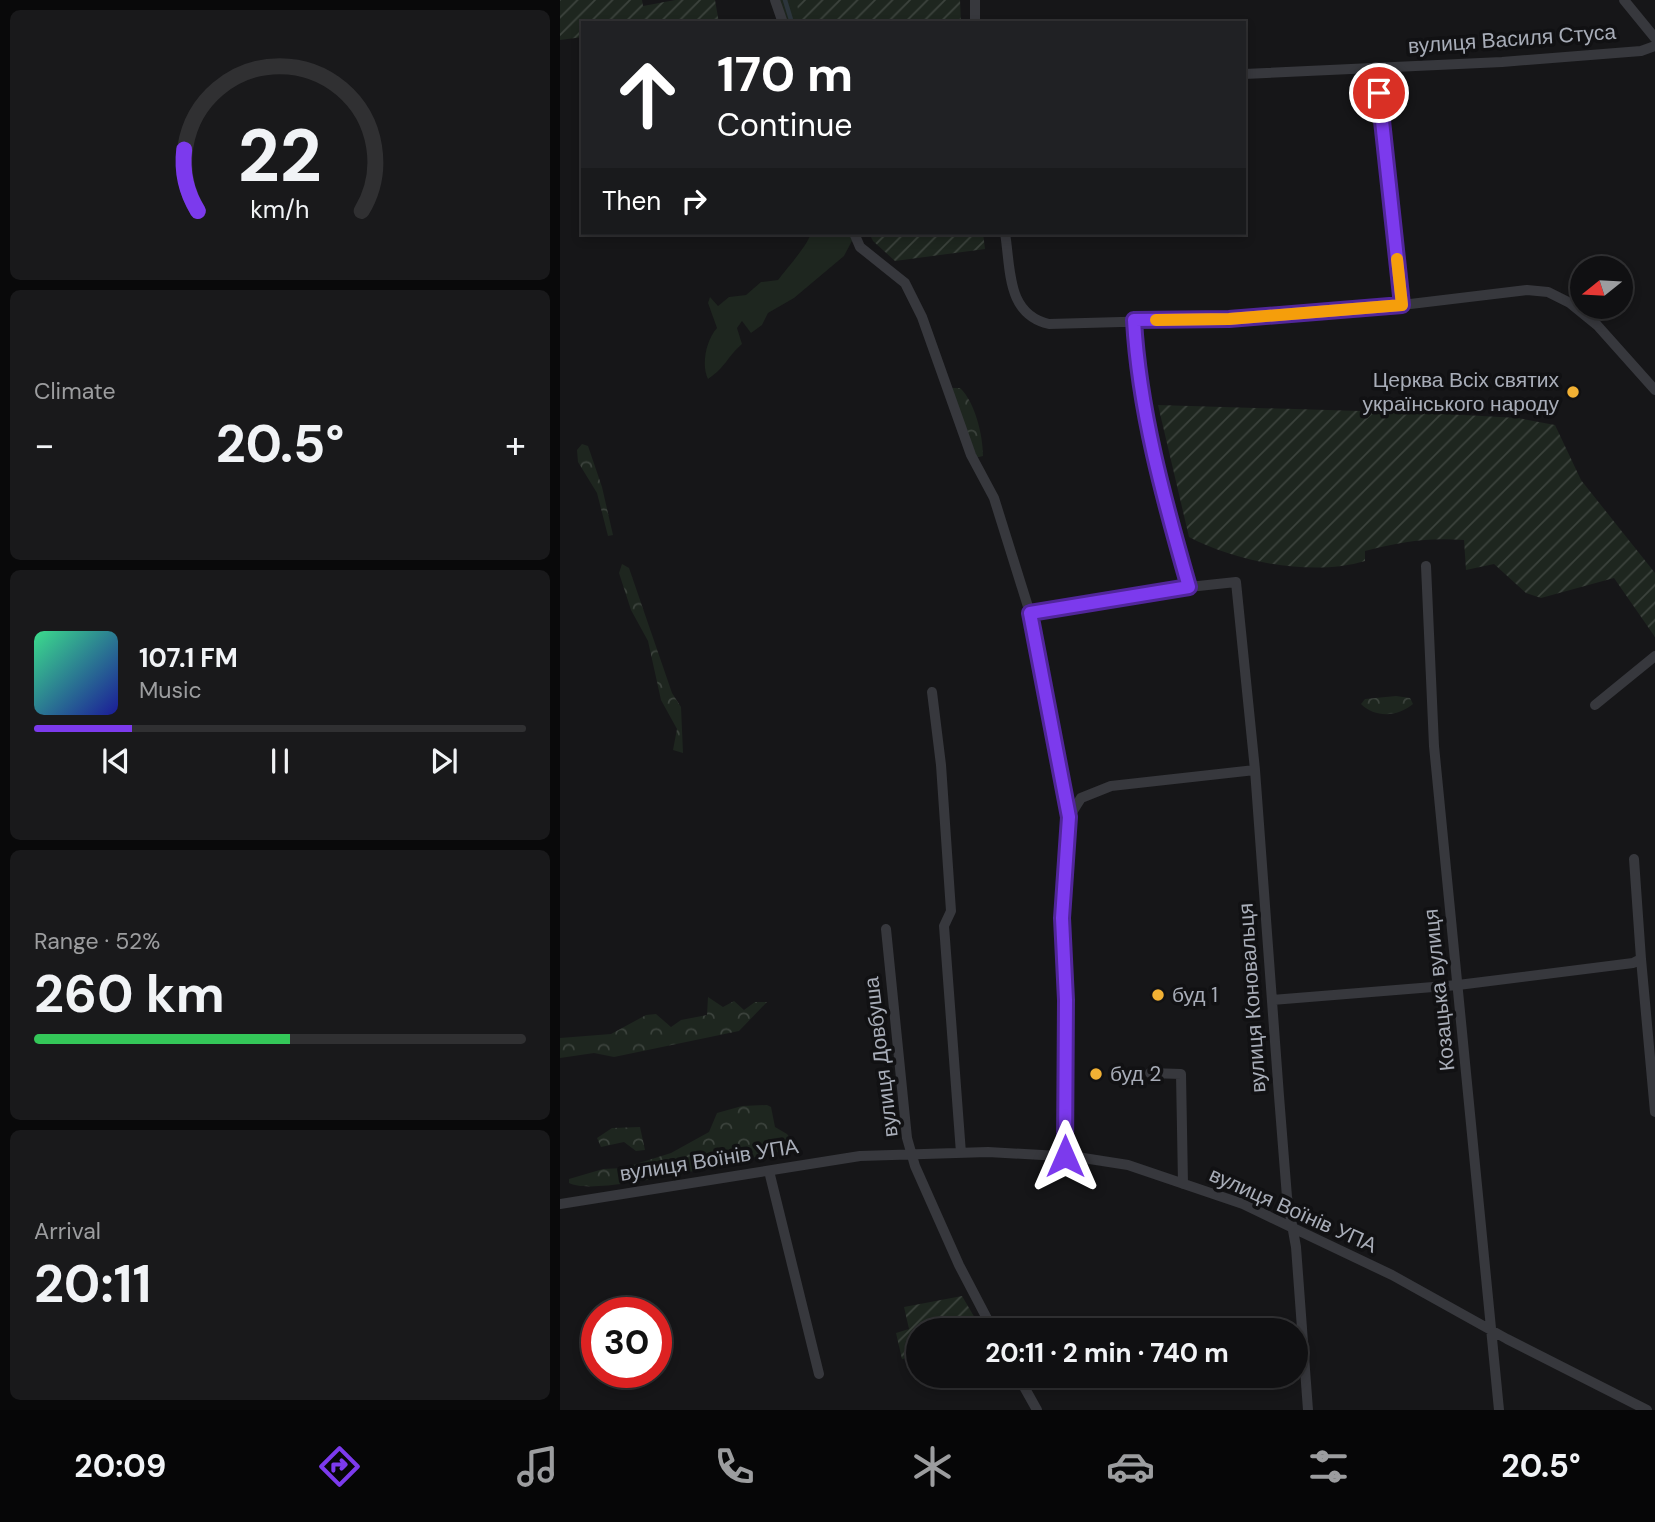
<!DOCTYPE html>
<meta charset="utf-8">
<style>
:root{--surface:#101012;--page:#19191b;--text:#f1f3f6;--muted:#9c9d9f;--line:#303032;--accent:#7c3aed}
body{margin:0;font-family:"DM Sans",sans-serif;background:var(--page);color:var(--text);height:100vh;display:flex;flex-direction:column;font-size:26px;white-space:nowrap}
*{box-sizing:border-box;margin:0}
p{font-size:23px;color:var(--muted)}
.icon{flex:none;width:38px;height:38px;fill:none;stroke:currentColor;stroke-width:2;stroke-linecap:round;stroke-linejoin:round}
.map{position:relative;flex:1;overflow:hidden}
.side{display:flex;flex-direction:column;gap:10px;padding:10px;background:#09090a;width:560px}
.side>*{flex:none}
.hud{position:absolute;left:21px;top:21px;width:665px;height:214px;border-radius:0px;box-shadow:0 4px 10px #0003,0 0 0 2px var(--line);background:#202124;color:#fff;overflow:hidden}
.needle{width:46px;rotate:252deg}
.controls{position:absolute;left:1010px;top:256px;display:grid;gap:14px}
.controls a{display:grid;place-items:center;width:63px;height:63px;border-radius:50%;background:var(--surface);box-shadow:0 4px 10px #0003,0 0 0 2px var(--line);font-size:35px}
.speed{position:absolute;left:21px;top:1297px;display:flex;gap:14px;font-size:35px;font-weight:700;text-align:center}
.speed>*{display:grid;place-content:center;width:91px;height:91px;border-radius:50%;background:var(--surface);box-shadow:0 4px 10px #0003,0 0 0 2px var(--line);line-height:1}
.speed .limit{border:10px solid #d22;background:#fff;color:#111}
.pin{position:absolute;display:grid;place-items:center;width:60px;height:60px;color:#fff;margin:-30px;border:4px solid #fff;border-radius:50%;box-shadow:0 2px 7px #0007}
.me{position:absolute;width:77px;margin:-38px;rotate:0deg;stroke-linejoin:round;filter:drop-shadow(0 0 5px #0008)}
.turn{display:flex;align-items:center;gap:24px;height:147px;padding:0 21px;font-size:32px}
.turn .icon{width:91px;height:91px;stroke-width:2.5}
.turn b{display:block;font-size:49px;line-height:60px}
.then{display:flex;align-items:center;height:66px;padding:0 21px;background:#0003;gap:14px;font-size:26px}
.big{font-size:52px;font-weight:700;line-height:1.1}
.side .widget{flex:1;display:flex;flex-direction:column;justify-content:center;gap:10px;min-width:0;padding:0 24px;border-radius:10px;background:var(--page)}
.side .dial{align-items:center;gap:0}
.dial svg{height:182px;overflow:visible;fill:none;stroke:var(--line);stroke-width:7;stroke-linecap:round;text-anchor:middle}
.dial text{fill:var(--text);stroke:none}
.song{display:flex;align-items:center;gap:21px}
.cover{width:84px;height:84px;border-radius:10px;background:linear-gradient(135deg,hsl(150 70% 55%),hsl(240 70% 35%))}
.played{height:7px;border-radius:4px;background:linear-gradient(90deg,var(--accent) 20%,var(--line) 20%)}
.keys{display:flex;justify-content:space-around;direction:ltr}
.heat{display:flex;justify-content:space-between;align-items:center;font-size:38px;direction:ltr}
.charge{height:10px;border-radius:5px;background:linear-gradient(90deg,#34c759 52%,var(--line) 0)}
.trip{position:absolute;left:346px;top:1318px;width:402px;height:70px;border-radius:35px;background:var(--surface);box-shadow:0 4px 10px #0003,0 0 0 2px var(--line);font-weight:700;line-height:70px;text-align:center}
.tab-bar{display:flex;height:112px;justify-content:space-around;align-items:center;background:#060607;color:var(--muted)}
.tab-bar .icon{width:49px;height:49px}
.tab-bar .on{color:var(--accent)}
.tab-bar b{font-size:32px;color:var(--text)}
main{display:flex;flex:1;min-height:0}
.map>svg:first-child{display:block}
.grass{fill:#1e261f}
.forest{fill:url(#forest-crowns)}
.garden{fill:url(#garden-furrows)}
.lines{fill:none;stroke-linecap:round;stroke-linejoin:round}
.stream{stroke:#2c353c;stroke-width:4.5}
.minor{stroke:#37383d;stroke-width:10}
.route-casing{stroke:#51269a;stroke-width:18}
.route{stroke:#7c3aed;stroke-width:12}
.slow{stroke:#f59e0b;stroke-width:12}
.poi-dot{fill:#f2b134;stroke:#111113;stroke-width:2.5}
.labels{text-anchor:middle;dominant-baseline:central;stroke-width:7;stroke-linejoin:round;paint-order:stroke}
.street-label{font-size:21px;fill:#a8adb8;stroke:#111113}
.poi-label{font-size:21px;fill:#a8adb8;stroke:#111113;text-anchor:start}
</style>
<main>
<section class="side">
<div class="widget dial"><svg viewBox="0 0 100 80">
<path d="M14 69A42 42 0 1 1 86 69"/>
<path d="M14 69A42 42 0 0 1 8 42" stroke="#7c3aed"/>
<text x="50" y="56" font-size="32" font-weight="700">22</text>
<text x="50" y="72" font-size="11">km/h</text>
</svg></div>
<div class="widget"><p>Climate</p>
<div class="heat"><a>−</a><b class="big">20.5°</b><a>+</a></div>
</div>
<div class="widget">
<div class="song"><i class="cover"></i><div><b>107.1 FM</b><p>Music</p></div></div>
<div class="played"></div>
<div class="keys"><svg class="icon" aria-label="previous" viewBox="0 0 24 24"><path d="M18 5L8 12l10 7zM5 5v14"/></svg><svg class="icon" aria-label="pause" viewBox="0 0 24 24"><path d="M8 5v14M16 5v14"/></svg><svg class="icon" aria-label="next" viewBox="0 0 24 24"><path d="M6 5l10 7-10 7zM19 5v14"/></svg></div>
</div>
<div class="widget"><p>Range · 52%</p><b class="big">260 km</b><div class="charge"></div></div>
<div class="widget"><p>Arrival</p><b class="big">20:11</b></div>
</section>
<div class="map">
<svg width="1095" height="1410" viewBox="0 0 1095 1410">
<defs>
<pattern id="forest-crowns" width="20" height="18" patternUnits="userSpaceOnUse" patternTransform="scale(1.75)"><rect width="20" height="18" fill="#1e261f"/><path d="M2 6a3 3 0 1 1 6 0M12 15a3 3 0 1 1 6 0" fill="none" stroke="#3c433d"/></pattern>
<pattern id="garden-furrows" width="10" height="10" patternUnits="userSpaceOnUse" patternTransform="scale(1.75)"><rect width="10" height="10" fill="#1e261f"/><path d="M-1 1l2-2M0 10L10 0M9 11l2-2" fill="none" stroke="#3c433d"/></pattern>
</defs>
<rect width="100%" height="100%" fill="#161618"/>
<path class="grass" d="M218,0H238L241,23H227Z
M251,233H291L293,239L284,256L234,298L208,313L202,325L191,333L182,321L177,328L182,344C167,357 166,367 148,379C141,365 146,340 157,328L148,303L150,297L158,306L169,297L186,295L201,282L218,280C227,268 248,245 251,233Z"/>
<path class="forest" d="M392,388H400C415,402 423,435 423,456L415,458Z
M22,444L28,446L42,487L53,535L48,536L37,493L18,462L17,450Z
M62,564L69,568L112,693L121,707L123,753L113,750L117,729L101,700L88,641L71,610L59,573Z
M836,696L850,698L853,704C838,717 815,718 801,704L805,699Z
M148,997L163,1007L174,1001L184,1010L195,1002H207L179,1031L54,1057L34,1053L0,1058V1038L51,1034L86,1015L96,1014L111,1027L121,1020L147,1015Z
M207,1105L211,1107L215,1127L227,1134L232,1141L222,1151C184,1159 36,1198 9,1183V1179L43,1169L63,1168L111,1153L149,1132L157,1113L182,1106Z
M80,1127L85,1150L76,1151L64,1142L41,1147L37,1138L52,1128Z"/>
<path class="garden" d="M0,0H82L83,6L115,0H155L159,23H23V37L0,40Z
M236,0H400L401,23H241Z
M309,233H423L425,249L335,261L313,241Z
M598,405L867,413L958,418L995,425L1021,480L1095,573V637L1054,578L981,598L966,593L934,564L906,570L904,540C870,537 838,542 805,551V561C753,577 676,562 629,537Z
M402,1296L422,1330H359V1356L342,1359L336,1333L349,1329L344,1307Z
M377,1376H435L434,1381L396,1388L394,1382L379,1383Z"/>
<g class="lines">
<path class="stream" d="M225,0L232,23"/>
<path class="minor" d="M215,0L223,23
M1064,0L1095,38
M415,23V0
M816,67L842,305
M684,74L942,62L1081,51L1095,46
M294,233L300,247L345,283L362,317L411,455L434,498L470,613L629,587
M445,233C451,269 446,314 489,324L669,319L842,305L967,290L988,292L1010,303L1037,325L1095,390
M574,320C579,410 604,500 629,587L676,582L695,770L719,1096L727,1197L736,1247L748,1410
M866,566L874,746L939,1410
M470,613L509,817
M372,692L381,765L391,911L384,926L401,1153
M1035,705L1095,656
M326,929L347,1138L355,1166L399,1265L433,1330
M1081,959L1095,1112
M712,1000L898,985L1073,963L1081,959L1074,859
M590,1073L621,1074L623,1184
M505,1156L506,1000L502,918L509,817L521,798L551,786L695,770
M209,1171L259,1374
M0,1204L300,1156L428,1152L517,1157L568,1165L683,1204L731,1227L832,1275L947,1339L1087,1410
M458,1376L477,1410"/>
</g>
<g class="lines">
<defs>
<path id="route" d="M505,1156L506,1000L502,918L509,817L470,613L629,587C604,500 579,410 574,320L669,319L842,305L819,93"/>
</defs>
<use href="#route" class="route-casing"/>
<use href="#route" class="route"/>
<path class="slow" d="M596,320L669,319L842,305L837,259"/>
</g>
<g class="poi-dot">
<circle cx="1013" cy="392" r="7"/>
<circle cx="598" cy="995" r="7"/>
<circle cx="536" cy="1074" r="7"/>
</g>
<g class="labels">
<g class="street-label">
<text transform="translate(952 39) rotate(-4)">вулиця Василя Стуса</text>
<text transform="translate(879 990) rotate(-96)">Козацька вулиця</text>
<text transform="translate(692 998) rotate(-94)">вулиця Коновальця</text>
<text transform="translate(321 1057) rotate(-97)">вулиця Довбуша</text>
<text transform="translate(149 1160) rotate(-9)">вулиця Воїнів УПА</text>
<text transform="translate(733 1210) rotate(24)">вулиця Воїнів УПА</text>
</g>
<g class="poi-label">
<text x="999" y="380" text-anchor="end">Церква Всіх святих<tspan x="999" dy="24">українського народу</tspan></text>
<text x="612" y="995">буд 1</text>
<text x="550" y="1074">буд 2</text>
</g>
</g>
</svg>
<div class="controls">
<a><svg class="needle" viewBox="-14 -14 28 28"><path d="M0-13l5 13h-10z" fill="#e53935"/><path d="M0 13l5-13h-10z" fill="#9c9d9f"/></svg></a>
</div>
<div class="speed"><div class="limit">30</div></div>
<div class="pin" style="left:819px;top:93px;background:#d93025"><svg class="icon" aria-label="arrive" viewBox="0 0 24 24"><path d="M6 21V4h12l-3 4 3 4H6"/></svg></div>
<svg class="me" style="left:505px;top:1156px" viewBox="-20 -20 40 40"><path d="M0-17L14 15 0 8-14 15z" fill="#7c3aed" stroke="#fff" stroke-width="4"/></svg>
<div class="trip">20:11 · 2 min · 740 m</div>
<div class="hud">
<div class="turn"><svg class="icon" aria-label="ahead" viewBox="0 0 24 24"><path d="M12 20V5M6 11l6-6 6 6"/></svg><div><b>170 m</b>Continue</div></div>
<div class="then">Then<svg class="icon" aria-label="right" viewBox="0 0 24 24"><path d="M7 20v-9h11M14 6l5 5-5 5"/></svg></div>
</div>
</div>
</main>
<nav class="tab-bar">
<b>20:09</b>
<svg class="icon on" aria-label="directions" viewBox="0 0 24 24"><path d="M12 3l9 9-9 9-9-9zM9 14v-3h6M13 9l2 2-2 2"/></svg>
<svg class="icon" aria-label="music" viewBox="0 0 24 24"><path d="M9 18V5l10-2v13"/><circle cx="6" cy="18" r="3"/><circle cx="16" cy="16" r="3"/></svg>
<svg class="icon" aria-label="phone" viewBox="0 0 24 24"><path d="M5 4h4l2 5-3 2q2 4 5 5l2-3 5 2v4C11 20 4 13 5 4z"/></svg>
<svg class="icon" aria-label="climate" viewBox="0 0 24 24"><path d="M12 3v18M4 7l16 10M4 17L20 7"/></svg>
<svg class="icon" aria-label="car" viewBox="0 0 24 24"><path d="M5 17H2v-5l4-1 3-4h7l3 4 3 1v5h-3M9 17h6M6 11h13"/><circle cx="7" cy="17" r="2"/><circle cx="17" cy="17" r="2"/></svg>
<svg class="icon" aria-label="filters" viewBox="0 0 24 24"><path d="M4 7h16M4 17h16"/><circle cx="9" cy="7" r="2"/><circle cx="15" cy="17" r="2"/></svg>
<b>20.5°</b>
</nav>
